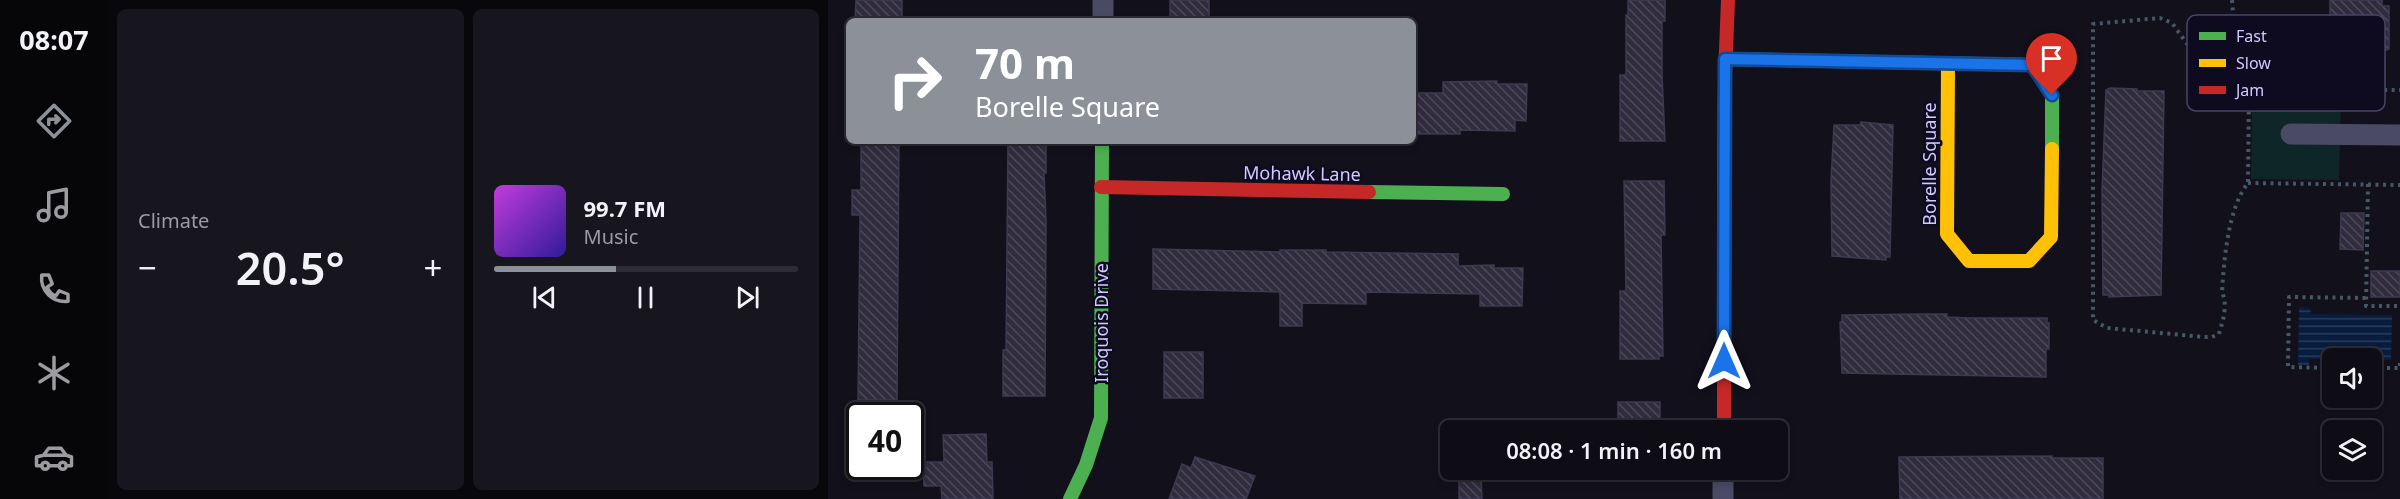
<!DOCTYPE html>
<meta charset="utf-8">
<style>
:root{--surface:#0e0c14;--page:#17151d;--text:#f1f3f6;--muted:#9b9ba0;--line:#2e2c34;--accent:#8c9099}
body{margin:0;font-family:"Noto Sans",sans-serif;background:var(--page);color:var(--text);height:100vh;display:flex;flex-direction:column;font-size:22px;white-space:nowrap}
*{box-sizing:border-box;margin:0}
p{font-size:20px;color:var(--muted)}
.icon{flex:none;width:33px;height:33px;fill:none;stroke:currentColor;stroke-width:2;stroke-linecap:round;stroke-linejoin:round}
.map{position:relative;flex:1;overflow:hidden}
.details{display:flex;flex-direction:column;gap:9px;padding:9px;background:#08070b;width:720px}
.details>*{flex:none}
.hud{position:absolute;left:18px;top:18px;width:570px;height:126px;border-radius:9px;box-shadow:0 3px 9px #0003,0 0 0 2px var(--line);background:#8c9099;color:#fff;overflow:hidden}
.tools{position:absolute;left:1494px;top:348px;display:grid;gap:12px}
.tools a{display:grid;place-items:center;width:60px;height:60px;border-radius:9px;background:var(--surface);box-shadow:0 3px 9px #0003,0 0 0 2px var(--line);font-size:30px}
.speed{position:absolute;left:18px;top:402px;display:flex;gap:12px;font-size:30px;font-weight:700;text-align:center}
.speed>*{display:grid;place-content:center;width:78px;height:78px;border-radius:50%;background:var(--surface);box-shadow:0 3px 9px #0003,0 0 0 2px var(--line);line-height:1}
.speed .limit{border:3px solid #111;border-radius:9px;background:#fff;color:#111}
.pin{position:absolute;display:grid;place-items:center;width:51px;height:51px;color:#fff;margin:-62px -26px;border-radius:50% 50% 50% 0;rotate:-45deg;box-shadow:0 0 6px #0007}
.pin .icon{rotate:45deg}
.me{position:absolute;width:66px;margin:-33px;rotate:0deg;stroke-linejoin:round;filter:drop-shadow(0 0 4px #0008)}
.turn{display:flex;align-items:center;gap:21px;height:126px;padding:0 30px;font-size:27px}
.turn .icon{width:78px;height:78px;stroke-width:2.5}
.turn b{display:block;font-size:42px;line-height:51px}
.big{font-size:45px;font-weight:600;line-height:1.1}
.details .card{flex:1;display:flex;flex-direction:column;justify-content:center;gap:9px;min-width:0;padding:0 21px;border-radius:9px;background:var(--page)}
.song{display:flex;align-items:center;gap:18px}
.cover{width:72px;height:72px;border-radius:9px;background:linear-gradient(135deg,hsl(290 70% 55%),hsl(250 70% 35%))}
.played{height:6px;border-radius:3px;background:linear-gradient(90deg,var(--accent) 40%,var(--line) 40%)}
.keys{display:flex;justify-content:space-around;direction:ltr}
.heat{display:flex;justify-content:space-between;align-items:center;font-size:33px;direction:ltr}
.details .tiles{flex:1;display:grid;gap:9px;grid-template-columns:repeat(2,1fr)}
.trip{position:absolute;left:612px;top:420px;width:348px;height:60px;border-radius:9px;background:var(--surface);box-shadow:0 3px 9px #0003,0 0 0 2px var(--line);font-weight:600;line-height:60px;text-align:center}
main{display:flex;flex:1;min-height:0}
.tab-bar{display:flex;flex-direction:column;width:108px;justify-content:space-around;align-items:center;background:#060508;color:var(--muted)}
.tab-bar .icon{width:42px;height:42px}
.tab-bar .selected{color:var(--accent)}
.tab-bar b{font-size:27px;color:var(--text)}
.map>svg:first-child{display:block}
.grass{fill:#0e2627}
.water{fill:url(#water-rules)}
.building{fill:url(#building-back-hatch);stroke:#3d3950;stroke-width:1.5}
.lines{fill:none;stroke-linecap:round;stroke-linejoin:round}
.path{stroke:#465766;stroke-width:4;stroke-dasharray:3 4.5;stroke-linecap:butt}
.street{stroke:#4b4a65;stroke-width:21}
.fast{stroke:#4caf50;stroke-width:14}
.slow{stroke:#ffc107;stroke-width:14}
.jam{stroke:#c62828;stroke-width:14}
.route-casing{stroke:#114b97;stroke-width:15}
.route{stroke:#1a73e8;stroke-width:10}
.labels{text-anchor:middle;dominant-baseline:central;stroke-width:5;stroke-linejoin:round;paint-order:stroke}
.street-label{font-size:18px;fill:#cfcaff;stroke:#0e0b20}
.key{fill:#0e0b20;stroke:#484463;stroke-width:1.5}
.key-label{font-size:16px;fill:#cfcaff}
</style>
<main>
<nav class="tab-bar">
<b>08:07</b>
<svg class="icon selected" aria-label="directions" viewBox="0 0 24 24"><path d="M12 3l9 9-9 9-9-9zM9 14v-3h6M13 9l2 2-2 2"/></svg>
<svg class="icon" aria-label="music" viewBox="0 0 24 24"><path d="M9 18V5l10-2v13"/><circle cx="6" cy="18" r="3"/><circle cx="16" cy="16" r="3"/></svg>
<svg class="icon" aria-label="phone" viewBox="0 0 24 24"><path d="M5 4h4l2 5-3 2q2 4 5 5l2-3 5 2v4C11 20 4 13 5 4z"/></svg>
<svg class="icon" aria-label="climate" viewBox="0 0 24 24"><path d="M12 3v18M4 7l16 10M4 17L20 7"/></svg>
<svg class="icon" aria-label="car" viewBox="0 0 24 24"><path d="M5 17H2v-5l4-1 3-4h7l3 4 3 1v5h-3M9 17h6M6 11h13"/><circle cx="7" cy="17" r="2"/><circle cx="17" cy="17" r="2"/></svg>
</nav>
<section class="details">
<div class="tiles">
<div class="card"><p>Climate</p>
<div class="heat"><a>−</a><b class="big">20.5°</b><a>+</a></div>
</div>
<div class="card">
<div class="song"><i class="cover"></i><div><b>99.7 FM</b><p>Music</p></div></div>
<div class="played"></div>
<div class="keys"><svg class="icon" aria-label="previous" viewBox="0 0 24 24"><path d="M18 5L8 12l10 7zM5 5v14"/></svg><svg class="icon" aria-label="pause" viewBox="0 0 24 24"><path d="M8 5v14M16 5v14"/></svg><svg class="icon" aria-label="next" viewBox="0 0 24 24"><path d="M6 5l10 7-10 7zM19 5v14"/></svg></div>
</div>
</div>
</section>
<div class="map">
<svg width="1572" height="499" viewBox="0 0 1572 499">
<defs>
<pattern id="water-rules" width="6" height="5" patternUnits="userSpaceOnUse" patternTransform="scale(1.5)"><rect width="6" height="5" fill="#081d3e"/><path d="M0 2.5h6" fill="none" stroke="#2b3c5b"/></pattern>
<pattern id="building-back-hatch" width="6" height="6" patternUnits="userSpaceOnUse" patternTransform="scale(1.5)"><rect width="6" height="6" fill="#302c3e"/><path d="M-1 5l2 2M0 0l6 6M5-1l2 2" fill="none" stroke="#4d495b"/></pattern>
</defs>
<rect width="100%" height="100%" fill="#12101b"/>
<path class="grass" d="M1424,92H1513L1511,180L1423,179Z"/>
<path class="water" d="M1471,307L1482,308L1483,314L1564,315L1563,360L1481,359V365H1470Z"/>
<path class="building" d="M28,0H74V21H27Z
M342,0H381V21H342Z
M800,0H837V21H834V75L837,141H792V75H798V15H800Z
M1502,0H1554V6H1561V49L1556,51L1502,48Z
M669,81V84H699L698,121L687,120V131L632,130V134H588L589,93H615V82Z
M1282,88L1309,89V91H1336L1333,295L1281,297L1282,295H1275L1274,190L1278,90Z
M1033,122L1065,125L1062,257H1058V260L1004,256L1003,181L1006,125H1032Z
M33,141H71L69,400H30L32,215H24V190H33Z
M180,141H218V173H216L218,219L217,396H175V350H178Z
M796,181H836L837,235H833L835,356H831V359H792V291H798Z
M1513,213H1536L1535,250L1512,249Z
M325,249L452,252V250H498V252L630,254V266L666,265V268H695L694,306H652V294L538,292V304L474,303V326H452V292L325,289Z
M1543,271H1572V297H1543Z
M1096,314H1119V317L1142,318H1219V323H1221V349H1218V377L1014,373L1012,322H1014V315Z
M336,352H375V398H336Z
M790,402H832V430H790Z
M158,434L159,462H164L165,499H114L113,486H96L95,462H116L115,435Z
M1224,456V458H1275V499H1072L1071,457Z
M367,457L427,476L418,499H341L354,464L363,468Z
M631,476H653L654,499H631Z"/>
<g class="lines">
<path class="path" d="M1404,0L1407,39L1425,89
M1421,89L1420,183C1400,208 1396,260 1394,292C1400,306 1395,320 1391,334L1384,337H1376L1279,328L1265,320V24L1332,18L1344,23L1381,74L1403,86L1425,90H1572
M1420,183L1572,185
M1540,184L1538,306H1572
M1504,368L1460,367L1461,297L1538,298
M1544,368H1572V359"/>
<path class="street" d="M275,21V0
M1463,134L1572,135
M895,499V470"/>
<path class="fast" d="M897,59L1204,65L1224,95V149
M541,192L675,194
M242,499L258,465L273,418L274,141"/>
<path class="slow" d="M1120,65L1119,234L1141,261H1201L1223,237L1224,149
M896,280L897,76"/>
<path class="jam" d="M897,76L900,0
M273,187L541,192
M896,430V280"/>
</g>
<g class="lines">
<defs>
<path id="route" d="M896,361L897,59L1204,65L1224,95"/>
</defs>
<use href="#route" class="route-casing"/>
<use href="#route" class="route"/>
</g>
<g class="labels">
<g class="street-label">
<text transform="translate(1101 164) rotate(-90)">Borelle Square</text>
<text transform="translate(474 173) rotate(1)">Mohawk Lane</text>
<text transform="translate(273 323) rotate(-90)">Iroquois Drive</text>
</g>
</g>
<rect x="1359" y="15" width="198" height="96" rx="9" class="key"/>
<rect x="1371" y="32" width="27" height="8" fill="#4caf50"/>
<rect x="1371" y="59" width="27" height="8" fill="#ffc107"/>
<rect x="1371" y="86" width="27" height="8" fill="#c62828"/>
<g class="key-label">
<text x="1408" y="42">Fast</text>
<text x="1408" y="69">Slow</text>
<text x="1408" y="96">Jam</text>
</g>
</svg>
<div class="tools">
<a><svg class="icon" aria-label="sound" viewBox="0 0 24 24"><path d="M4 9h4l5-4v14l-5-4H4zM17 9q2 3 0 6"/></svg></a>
<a><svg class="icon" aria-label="layers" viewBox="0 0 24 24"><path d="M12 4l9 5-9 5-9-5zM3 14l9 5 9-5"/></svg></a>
</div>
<div class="speed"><div class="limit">40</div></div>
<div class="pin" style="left:1224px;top:95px;background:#d93025"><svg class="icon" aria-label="arrive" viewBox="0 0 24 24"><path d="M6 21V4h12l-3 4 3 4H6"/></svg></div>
<svg class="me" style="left:896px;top:361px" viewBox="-20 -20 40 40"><path d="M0-17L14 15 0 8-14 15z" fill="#1a73e8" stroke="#fff" stroke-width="4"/></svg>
<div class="trip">08:08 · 1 min · 160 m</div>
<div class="hud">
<div class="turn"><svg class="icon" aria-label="right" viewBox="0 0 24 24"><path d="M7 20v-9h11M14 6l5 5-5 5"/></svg><div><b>70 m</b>Borelle Square</div></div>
</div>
</div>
</main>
